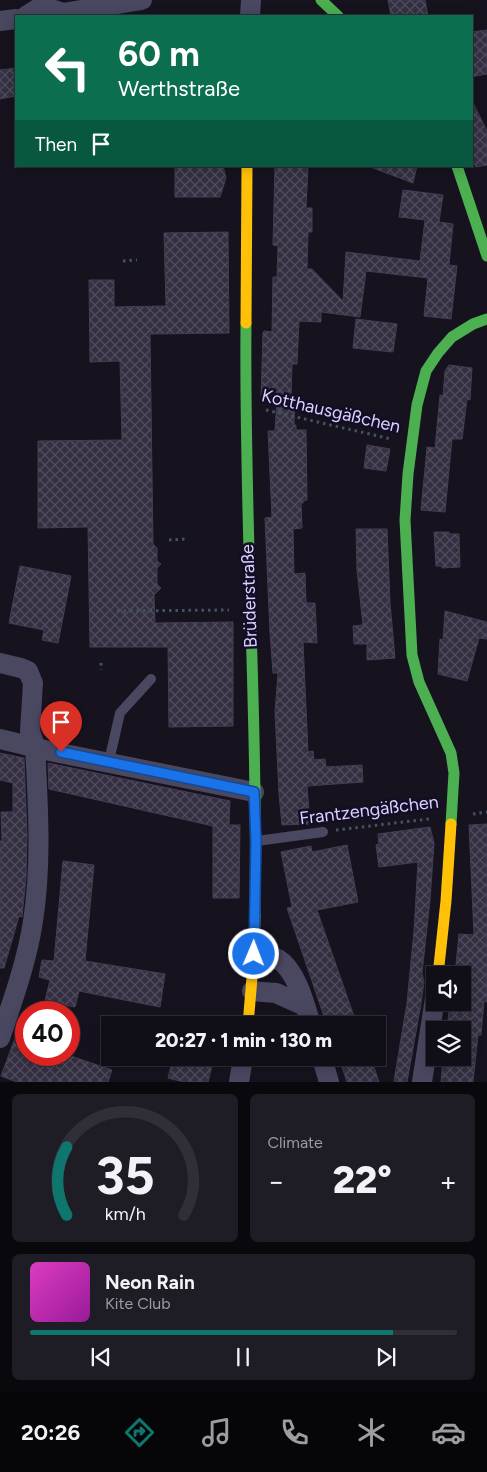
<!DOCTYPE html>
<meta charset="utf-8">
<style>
:root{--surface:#100e17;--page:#1e1c24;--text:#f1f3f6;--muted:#9c9ca1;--line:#302e36;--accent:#0f766e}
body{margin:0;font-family:Figtree,sans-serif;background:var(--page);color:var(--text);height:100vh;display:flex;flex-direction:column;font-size:19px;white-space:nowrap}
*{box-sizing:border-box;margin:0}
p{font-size:16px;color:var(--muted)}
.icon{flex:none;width:28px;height:28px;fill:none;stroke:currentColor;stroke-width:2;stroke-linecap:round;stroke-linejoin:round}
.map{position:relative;height:1082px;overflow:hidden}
.side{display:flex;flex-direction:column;gap:12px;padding:12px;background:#09080d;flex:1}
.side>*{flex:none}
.banner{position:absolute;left:15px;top:15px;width:458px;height:152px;border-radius:0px;box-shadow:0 2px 12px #0003,0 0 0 1px var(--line);background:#0b6e4f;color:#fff;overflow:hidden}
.fabs{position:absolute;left:426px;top:966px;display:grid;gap:10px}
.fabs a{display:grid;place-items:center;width:45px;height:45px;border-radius:0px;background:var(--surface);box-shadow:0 2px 12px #0003,0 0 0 1px var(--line);font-size:25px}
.speed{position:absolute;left:15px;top:1001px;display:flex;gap:10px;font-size:25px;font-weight:700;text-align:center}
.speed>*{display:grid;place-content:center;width:65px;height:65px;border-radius:50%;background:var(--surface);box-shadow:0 2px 12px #0003,0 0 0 1px var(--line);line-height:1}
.speed .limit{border:8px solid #d22;background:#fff;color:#111}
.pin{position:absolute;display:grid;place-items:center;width:42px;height:42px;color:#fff;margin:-51px -21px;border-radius:50% 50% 50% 0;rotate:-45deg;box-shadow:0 0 5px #0007}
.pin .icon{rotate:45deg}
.me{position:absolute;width:55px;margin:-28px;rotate:1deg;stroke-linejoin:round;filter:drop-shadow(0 0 4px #0008)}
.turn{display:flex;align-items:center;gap:18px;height:105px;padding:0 20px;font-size:22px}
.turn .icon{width:65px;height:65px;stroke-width:2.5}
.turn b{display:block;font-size:35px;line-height:42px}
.then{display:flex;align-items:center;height:48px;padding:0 20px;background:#0003;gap:10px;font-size:19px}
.big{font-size:38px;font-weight:800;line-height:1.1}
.side .tile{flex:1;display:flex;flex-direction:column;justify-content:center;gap:8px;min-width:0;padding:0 18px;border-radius:8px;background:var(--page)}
.side .dial{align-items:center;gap:0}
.dial svg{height:130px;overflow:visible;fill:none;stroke:var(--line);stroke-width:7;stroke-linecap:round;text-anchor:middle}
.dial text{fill:var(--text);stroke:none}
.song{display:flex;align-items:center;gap:15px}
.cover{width:60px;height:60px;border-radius:8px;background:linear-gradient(135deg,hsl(310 70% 55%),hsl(300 70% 35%))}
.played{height:5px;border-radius:2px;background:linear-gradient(90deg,var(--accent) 85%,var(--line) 85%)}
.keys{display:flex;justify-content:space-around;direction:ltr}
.heat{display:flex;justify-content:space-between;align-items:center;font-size:28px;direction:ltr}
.side .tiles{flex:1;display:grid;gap:12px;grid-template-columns:1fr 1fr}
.tile:last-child{grid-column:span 2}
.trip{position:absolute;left:101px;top:1016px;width:285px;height:50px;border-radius:0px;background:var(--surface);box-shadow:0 2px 12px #0003,0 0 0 1px var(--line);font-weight:800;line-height:50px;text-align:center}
.dock{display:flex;height:80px;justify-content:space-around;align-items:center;background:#060609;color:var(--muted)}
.dock .icon{width:35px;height:35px}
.dock .current{color:var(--accent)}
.dock b{font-size:22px;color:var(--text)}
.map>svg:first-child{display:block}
.building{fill:url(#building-cross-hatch);stroke:#433d54}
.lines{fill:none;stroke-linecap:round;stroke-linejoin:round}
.path{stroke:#455261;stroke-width:3;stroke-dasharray:2.5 4;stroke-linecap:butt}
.lane{stroke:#4a4761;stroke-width:10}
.street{stroke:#4a4761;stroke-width:20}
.fast{stroke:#4caf50;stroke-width:11}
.slow{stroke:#ffc107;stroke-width:11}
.route-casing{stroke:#114b97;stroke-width:12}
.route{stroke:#1a73e8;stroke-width:9}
.labels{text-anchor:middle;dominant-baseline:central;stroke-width:5;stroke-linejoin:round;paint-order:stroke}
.street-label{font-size:18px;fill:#dad1ff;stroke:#130d25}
</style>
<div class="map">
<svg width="487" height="1082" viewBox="0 0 487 1082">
<defs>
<pattern id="building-cross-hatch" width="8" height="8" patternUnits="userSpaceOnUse" patternTransform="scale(1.25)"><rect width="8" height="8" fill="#343042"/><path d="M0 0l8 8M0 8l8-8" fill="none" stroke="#514d5e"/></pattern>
</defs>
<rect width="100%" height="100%" fill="#16131f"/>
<path class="building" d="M388,0H425L428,16H391Z
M487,30V74L471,77V32Z
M16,68V96L0,99V70Z
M471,99L487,131V165L476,167L471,158Z
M175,166H223L226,178L220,197H175Z
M275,166H308L306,208H312V232H308L307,269H312L343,301L346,252L420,261L425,220L399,217L403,190L443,195L439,222L453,224L449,265L457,266L451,319L424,316L428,278L366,271L360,317L321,312V322L299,321L297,364H292L291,398H295L294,425H296V430H306L307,500L303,501V503H301L302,528L293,529L294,574L305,573L306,603H315L317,643L303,642L308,752L313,751L314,760L325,759L326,767L362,765L363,782L307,786L310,824L282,825L279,794L275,712L278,673H273L270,633L265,518L272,517L268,431H275L277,399L261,398L263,333L264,331L272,332L273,277H277L278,246L273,245Z
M374,166H417L413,183L373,168Z
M228,232L229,333L150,334L153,544L157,548V561L161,564L157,568V584L161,588L154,595L155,623L233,622V726L169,727L168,647H90L88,527L38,528V441L122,440L120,361L90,362L89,280H114V307L166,306L164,233Z
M356,319L397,324L393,352L353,348Z
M449,365L472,368L470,400L467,399L462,439H452L445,512L421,510L427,447L435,448L440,395L443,396L445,371Z
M367,445L390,449L386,471L364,468Z
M356,529H387L390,603L395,658L367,660V644H354L353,626L363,625L357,570Z
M434,532H449V534H459L460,567L442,568V566H436Z
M20,566L71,576L58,643L42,640L44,630L9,623Z
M445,611L487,622V639L479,638L467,681L438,674L440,639L443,640Z
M0,753L24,758L27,834L26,877L22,917L19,916L4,968H0V841H2L1,812H13V783L0,780Z
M48,763L230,801L229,825H240L239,898H213V826L49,789Z
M487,824V1002L484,1001L481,1035H478L473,1082H441L443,1058H462V1030H447L450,1002H462V975H455L459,934L474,935L469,825Z
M430,827L434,843L430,900L422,973L424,982L421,1004L407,1082H399L394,1081L407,1003L414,931L418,862L379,867L376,845L379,844L378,834Z
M347,845L358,902L317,910L357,1025H327L287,908L292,907L281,852L311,846L312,852Z
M63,861L94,865L85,961L165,974L160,1007L79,991L75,1007L45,1001L50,980L39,977L42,960L54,961Z
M25,1011L26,1055H68L112,1070L108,1082H17L1,1076Z
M173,1058H214L208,1082H184L168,1078Z
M339,1058H371L379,1082H347Z"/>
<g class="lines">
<path class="path" d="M123,261L137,260
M266,410L391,439
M169,540L185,539
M117,611L229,610
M101,663V670
M473,814L487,812
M336,830L429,819"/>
<path class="lane" d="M109,761L120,713L151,679
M257,841L323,832"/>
<path class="street" d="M42,6L63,13L142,0
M26,16L42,6
M250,16L251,0
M0,21L16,19
M0,663L21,668L28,671L33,683L30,731L35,746C38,804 42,863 33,921C27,961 13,1000 0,1038
M0,739L45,750L254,792
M254,954C261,956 272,956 278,959C297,971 305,1005 311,1025
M252,991L276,993L305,1006
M322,1058L329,1082
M239,1082L243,1058
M422,1082L435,998"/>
<path class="fast" d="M321,0L338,16
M457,166L487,256
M246,323C244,520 258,718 255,916
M451,824L454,773L451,753L419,682L412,655L405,520L408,474L417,405L426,371L438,353L452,337L473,324L487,319"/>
<path class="slow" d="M246,323L247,166
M438,975L446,901L451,824
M248,1025L254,954L255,916"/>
</g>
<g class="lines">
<defs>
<path id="route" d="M61,752L254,792L256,841L254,954"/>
</defs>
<use href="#route" class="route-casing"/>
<use href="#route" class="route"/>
</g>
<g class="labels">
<g class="street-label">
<text transform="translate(331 411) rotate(13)">Kotthausgäßchen</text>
<text transform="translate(249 596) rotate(-92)">Brüderstraße</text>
<text transform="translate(369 810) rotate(-7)">Frantzengäßchen</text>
</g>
</g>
</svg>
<div class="fabs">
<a><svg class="icon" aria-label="sound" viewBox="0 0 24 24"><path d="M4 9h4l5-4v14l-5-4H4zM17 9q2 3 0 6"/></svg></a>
<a><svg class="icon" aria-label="layers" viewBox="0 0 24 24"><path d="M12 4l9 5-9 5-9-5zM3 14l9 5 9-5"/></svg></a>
</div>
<div class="speed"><div class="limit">40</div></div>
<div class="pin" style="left:61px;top:752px;background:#d93025"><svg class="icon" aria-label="arrive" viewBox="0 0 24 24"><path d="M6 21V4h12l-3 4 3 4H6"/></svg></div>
<svg class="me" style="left:254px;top:954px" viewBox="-20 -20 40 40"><circle r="17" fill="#1a73e8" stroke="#fff" stroke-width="3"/><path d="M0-11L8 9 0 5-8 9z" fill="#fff"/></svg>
<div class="trip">20:27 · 1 min · 130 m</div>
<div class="banner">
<div class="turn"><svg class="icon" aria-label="left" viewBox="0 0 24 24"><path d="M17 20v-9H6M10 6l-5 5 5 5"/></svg><div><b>60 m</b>Werthstraße</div></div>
<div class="then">Then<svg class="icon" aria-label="arrive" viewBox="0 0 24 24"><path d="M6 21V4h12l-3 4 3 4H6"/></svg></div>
</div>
</div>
<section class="side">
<div class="tiles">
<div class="tile dial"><svg viewBox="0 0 100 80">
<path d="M14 69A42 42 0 1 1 86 69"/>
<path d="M14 69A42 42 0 0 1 14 27" stroke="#0f766e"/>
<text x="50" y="56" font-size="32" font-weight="700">35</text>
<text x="50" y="72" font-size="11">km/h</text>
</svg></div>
<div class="tile"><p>Climate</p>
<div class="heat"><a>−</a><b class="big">22°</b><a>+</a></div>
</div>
<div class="tile">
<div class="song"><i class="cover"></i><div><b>Neon Rain</b><p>Kite Club</p></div></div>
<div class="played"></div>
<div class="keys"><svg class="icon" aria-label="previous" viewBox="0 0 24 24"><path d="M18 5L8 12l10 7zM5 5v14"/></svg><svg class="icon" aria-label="pause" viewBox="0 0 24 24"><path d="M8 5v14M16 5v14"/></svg><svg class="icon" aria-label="next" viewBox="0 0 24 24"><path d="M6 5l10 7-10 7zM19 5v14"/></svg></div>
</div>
</div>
</section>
<nav class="dock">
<b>20:26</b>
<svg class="icon current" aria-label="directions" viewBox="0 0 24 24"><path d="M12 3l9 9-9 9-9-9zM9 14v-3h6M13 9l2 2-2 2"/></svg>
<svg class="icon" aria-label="music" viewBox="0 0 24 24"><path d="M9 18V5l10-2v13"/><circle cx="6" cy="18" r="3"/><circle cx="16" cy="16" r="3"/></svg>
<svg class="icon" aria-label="phone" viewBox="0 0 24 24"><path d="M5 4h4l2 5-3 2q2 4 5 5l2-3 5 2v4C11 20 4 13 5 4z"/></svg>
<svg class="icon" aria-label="climate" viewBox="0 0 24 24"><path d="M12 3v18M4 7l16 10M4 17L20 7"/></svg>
<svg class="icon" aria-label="car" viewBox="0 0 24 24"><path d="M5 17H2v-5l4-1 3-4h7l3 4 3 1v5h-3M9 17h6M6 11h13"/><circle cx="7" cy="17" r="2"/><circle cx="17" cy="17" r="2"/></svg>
</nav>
